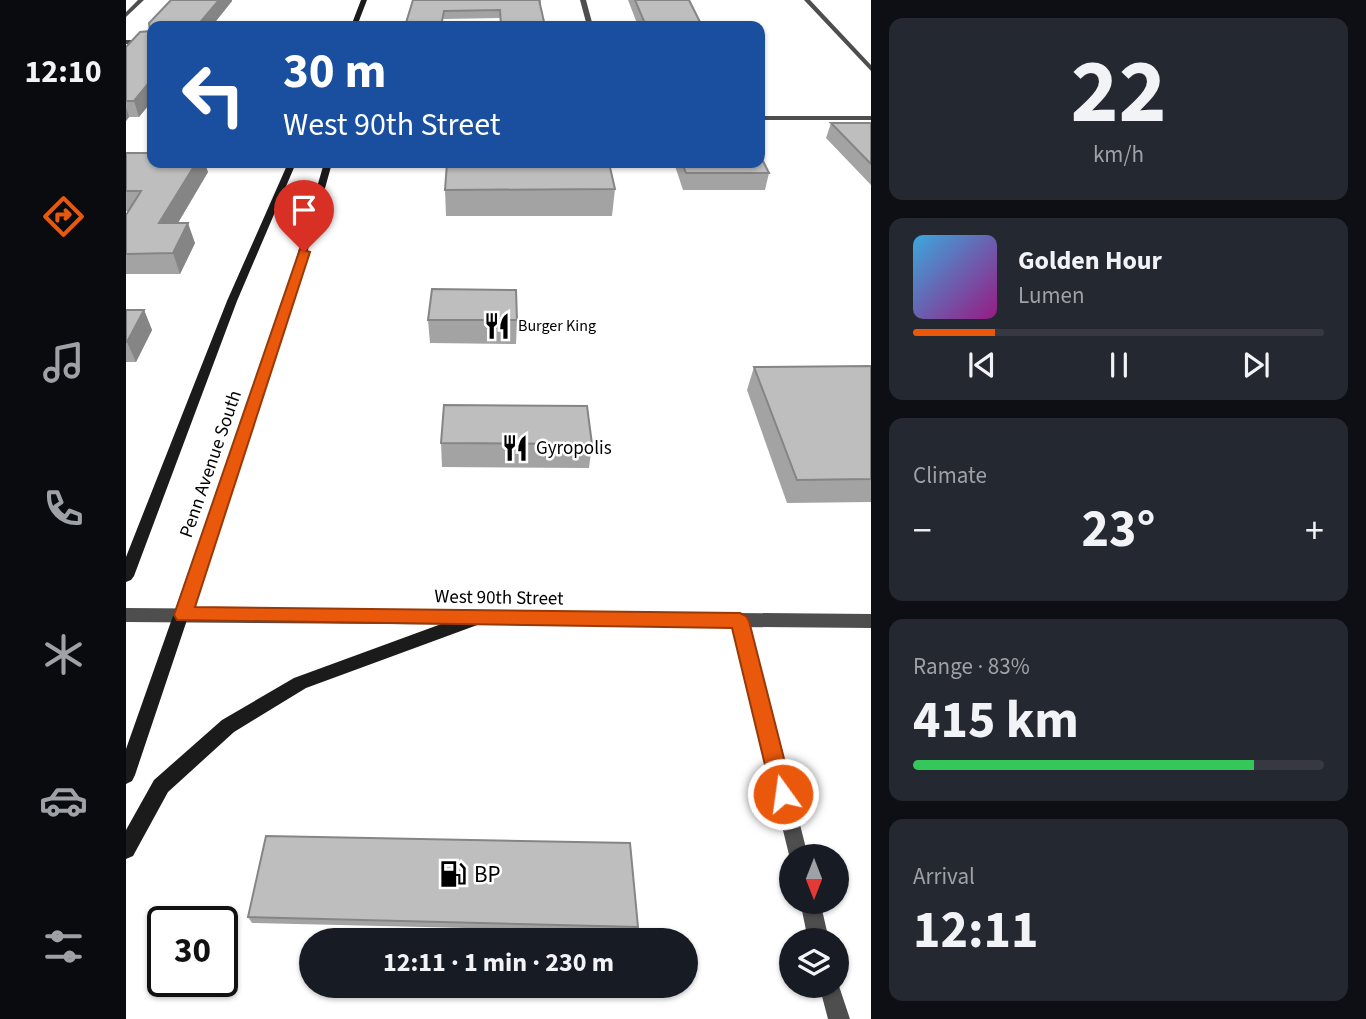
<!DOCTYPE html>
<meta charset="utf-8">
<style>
:root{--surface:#171b24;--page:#242831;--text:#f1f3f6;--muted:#9ea1a6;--line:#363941;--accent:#ea580c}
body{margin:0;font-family:"Source Sans 3",sans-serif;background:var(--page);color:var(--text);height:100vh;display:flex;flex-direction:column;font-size:26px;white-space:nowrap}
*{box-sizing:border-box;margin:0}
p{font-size:23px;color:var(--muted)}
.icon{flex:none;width:38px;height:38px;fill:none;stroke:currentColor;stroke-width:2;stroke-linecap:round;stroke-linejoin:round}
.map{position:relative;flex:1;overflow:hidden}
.drawer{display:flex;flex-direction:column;gap:18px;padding:18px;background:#0d0f14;width:495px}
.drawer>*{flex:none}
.banner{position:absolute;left:21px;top:21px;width:618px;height:147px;border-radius:14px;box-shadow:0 2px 5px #0004;background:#1a4fa0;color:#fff;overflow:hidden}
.needle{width:46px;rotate:180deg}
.fabs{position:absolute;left:653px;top:844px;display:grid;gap:14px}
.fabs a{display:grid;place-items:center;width:70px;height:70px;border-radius:50%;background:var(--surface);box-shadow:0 2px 5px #0004;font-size:35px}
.speed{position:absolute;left:21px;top:906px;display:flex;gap:14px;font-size:35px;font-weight:700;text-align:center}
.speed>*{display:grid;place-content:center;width:91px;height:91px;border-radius:50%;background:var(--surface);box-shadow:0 2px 5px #0004;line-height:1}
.speed .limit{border:4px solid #111;border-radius:10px;background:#fff;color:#111}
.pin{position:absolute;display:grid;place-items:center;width:60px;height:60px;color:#fff;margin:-72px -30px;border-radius:50% 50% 50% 0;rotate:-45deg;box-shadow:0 0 7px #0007}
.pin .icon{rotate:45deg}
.me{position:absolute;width:77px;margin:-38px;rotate:346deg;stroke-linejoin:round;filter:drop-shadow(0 0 5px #0008)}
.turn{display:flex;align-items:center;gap:24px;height:147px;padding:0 21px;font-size:32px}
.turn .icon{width:91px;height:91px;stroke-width:2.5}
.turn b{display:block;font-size:49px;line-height:60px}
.big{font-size:52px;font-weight:700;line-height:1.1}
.drawer .card{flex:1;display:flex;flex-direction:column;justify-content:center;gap:10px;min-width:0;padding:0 24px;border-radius:14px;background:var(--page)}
.drawer .dial{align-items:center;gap:0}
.dial b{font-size:91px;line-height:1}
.song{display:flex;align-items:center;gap:21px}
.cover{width:84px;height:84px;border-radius:10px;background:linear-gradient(135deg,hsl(200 70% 55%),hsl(310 70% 35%))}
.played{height:7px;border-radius:4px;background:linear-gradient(90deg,var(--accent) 20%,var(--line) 20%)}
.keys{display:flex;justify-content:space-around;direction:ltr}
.heat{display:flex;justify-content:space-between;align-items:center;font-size:38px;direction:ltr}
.charge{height:10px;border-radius:5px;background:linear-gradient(90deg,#34c759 83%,var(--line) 0)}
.trip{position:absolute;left:173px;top:928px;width:399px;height:70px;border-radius:35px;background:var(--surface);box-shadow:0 2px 5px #0004;font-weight:700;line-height:70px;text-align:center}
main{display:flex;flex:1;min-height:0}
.tab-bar{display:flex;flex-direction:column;width:126px;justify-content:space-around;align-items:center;background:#090b0e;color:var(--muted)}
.tab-bar .icon{width:49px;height:49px}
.tab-bar .active{color:var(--accent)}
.tab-bar b{font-size:32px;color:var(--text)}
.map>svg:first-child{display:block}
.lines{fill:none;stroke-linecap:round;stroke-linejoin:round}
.minor{fill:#4e4e4e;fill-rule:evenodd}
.tertiary{fill:#4e4e4e;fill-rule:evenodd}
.secondary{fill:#1b1b1b;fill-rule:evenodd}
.wall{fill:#a3a3a3}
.shaded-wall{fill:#858585}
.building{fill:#bebebe;stroke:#858585;stroke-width:2}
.route{fill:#ea580c;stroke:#983908;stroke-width:2}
.labels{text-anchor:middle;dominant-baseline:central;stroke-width:5;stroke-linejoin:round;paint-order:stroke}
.far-poi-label{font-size:16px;fill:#000;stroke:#fff;text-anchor:start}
.poi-label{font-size:19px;fill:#000;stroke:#fff;text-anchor:start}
.street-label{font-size:19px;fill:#000;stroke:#fff}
.near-poi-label{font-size:23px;fill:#000;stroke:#fff;text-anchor:start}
</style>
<main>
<nav class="tab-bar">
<b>12:10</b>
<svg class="icon active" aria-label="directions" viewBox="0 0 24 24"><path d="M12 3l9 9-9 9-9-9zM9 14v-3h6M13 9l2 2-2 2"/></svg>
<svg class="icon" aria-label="music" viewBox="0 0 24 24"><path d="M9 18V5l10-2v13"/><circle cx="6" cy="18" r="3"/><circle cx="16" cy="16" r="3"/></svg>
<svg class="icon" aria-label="phone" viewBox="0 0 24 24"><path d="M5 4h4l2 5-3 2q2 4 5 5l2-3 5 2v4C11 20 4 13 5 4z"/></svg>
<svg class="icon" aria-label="climate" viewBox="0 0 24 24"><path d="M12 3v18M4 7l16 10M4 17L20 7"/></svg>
<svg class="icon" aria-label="car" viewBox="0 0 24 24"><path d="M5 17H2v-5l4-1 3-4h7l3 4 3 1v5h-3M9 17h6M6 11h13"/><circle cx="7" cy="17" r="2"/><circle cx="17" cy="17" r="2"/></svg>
<svg class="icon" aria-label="filters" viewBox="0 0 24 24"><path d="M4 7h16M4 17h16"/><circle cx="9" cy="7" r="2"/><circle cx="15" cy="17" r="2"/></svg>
</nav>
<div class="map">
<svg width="745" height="1019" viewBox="0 0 745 1019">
<rect width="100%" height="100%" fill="#fff"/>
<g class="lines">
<path class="minor" d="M12,0H18L0,17V12Z
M454,0H460L467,26H461Z
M678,0H684L745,65V71Z
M0,40H26V44H0Z
M634,116H745V120H634Z
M614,614L620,616L622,621L682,856H665V863L606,621L608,616Z
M674,901H694L703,940H682Z
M710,977L724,1019H702L693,985H710Z"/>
<path class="tertiary" d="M0,608L745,614V628L0,622Z"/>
<path class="secondary" d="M235,0H241L231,26H225Z
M162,163H170L111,301L8,576L5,580L0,582V557L101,301Z
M198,163H206L167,304L9,775L6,781L0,784V749L157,304Z
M348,612L354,614L356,619L354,624L180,688L108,732L42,792L7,856L0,859V830L28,780L96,720L168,678Z"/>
</g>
<path class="wall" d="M45,0H106V1L86,26H26V101L13,117H3L0,121V47L14,32L24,31L23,23Z
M287,0H415V6L374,18L318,19Z
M502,0H563L576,26H512Z
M705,123H745V185L700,138Z
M0,153L82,172L52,223L69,243L54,274H0V215L3,211H0Z
M548,163H634L643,173L639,190H557Z
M489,189L486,216H320L319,190Z
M0,310H18L26,330L10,362H0Z
M302,320H391L390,344L304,343Z
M745,366V502L661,503L621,390L628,367Z
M315,443L466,444L463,468L316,467Z
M122,917L512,927L509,932L126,923Z"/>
<path class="shaded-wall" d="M93,0H106V1L86,26H71Z
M26,79V101L13,117L8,101Z
M0,107L3,117L0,121Z
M70,163H79L82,172L40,243L33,223Z
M62,223L69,243L54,274L47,253Z
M18,310L26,330L10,362L1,342Z"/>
<path class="building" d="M45,0H93L71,26H26V79L8,101H0V47L14,32L24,31L23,23Z
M287,0H413L419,26H375L374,10L318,11L315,26H279Z
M509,0H563L576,26H520Z
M705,123H745V164Z
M0,153H26V163H70L33,223H62L47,253L0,254V215L15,191H0Z
M634,155L643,173H560L556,163H634Z
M321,163H483L489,189L319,190Z
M306,289L390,290L391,320H302Z
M0,310H18L1,342H0Z
M745,366V479L671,480L628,367Z
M318,405L461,406L466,444L315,443Z
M140,836L504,843L512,927L122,917Z"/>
<path class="route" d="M174,249L184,252L69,607L614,613L620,616L623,621L667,794L664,801L657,804L649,801L646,794L606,628L51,620L48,615Z"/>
<defs>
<symbol id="restaurant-bare" viewBox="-9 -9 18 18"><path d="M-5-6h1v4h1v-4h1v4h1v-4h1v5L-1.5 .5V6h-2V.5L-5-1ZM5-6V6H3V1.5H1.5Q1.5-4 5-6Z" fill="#000" stroke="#fff" stroke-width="2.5" paint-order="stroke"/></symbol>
<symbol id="fuel-bare" viewBox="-9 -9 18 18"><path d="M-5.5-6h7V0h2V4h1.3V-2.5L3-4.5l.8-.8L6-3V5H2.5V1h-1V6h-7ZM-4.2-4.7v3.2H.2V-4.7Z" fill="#000" stroke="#fff" stroke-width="2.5" paint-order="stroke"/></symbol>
</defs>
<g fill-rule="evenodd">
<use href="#restaurant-bare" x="352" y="307" width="38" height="38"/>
<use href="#restaurant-bare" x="370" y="429" width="38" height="38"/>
<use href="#fuel-bare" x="308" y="855" width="38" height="38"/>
</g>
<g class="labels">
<g class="far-poi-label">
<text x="392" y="326">Burger King</text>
</g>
<g class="poi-label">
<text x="410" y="448">Gyropolis</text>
</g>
<g class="street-label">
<text transform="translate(85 464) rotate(-71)">Penn Avenue South</text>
<text transform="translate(373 598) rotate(1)">West 90th Street</text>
</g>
<g class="near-poi-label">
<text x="348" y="874">BP</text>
</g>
</g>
</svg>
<div class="fabs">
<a><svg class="needle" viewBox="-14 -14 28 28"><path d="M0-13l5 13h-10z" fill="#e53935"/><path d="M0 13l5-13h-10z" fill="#9ea1a6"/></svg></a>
<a><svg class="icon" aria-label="layers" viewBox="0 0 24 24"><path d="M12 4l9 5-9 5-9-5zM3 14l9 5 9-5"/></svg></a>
</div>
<div class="speed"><div class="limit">30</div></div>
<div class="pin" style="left:178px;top:252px;background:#d93025"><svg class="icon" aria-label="arrive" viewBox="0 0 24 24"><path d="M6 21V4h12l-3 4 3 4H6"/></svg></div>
<svg class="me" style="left:657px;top:794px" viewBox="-20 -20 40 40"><circle r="17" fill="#ea580c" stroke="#fff" stroke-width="3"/><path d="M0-11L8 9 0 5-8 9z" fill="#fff"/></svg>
<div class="trip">12:11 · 1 min · 230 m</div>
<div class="banner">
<div class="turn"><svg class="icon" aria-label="left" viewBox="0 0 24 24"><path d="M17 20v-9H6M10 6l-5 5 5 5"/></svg><div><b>30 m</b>West 90th Street</div></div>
</div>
</div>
<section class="drawer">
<div class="card dial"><b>22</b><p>km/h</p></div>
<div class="card">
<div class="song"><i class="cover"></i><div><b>Golden Hour</b><p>Lumen</p></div></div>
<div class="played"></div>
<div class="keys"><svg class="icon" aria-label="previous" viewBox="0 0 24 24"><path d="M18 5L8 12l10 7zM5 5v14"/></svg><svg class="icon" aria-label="pause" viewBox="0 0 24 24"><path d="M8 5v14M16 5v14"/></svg><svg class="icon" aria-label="next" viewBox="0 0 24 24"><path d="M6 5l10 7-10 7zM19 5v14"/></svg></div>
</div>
<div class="card"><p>Climate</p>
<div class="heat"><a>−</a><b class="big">23°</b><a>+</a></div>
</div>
<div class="card"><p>Range · 83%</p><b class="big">415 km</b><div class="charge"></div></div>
<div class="card"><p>Arrival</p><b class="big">12:11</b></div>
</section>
</main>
